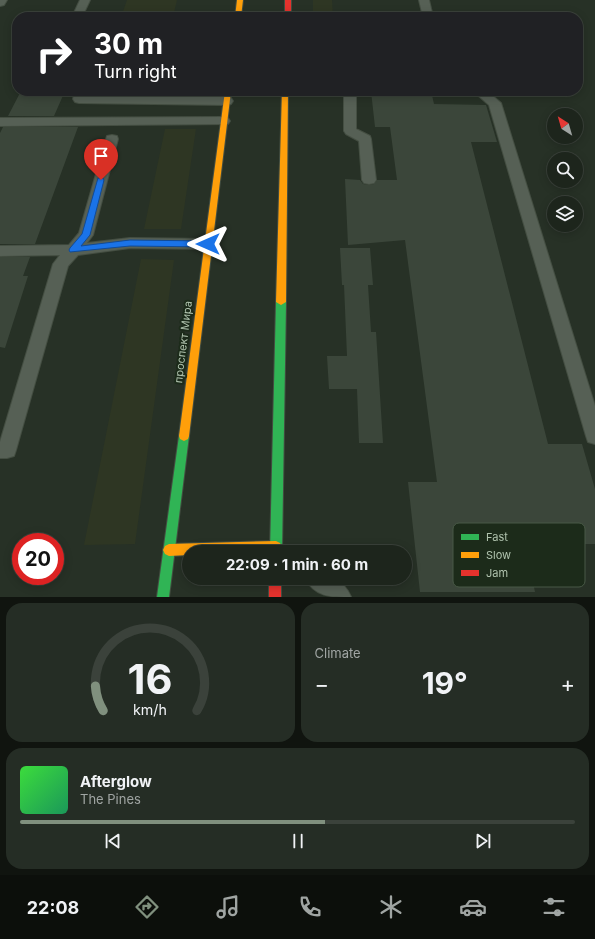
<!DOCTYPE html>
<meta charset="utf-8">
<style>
:root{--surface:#1d251c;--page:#252d25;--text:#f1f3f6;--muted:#a0a5a3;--line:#3b423b;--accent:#80907e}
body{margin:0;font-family:Inter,sans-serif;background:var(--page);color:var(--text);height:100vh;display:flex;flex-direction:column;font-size:15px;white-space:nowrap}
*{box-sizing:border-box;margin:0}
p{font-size:13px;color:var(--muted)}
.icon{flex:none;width:22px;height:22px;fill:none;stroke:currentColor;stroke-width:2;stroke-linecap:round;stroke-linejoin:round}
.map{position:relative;height:597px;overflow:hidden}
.details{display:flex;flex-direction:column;gap:6px;padding:6px;background:#10140f;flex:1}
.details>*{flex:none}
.banner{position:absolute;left:12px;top:12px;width:571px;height:84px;border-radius:16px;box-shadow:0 2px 10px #0003,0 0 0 1px var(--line);background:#202124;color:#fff;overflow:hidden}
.needle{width:26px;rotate:323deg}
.controls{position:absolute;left:547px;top:108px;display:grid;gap:8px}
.controls a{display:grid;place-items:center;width:36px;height:36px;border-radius:50%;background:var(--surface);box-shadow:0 2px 10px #0003,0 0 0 1px var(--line);font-size:20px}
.speed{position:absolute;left:12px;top:533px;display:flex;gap:8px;font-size:20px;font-weight:700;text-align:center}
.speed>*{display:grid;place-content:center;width:52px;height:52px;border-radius:50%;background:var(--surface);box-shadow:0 2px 10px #0003,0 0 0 1px var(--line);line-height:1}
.speed .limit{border:6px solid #d22;background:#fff;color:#111}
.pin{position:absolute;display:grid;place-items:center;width:34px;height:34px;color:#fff;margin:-41px -17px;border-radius:50% 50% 50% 0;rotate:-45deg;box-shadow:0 0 4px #0007}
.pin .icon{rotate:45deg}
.me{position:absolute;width:44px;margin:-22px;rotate:270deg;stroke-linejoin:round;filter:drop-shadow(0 0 3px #0008)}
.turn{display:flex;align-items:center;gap:14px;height:84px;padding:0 16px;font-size:18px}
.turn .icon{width:52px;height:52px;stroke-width:2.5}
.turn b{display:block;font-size:28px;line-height:34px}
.big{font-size:30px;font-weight:700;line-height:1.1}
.details .widget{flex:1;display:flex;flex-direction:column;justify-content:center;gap:6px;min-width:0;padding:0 14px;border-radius:16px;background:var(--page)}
.details .dial{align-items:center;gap:0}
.dial svg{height:104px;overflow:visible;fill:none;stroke:var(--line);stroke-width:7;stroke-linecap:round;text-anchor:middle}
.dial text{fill:var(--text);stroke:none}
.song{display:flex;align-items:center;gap:12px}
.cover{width:48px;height:48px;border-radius:6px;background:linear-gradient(135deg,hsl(120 70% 55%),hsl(150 70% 35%))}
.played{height:4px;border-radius:2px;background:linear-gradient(90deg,var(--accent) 55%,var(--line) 55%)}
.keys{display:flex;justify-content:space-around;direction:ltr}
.heat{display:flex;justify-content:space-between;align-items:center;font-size:22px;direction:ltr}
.details .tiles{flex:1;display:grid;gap:6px;grid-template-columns:1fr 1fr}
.widget:last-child{grid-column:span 2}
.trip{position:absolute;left:182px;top:545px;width:230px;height:40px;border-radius:20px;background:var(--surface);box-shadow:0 2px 10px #0003,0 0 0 1px var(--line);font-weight:700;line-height:40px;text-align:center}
.menu{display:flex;height:64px;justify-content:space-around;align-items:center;background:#0c0f0b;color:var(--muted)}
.menu .icon{width:28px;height:28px}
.menu .current{color:var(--accent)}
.menu b{font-size:18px;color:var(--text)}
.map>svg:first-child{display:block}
.green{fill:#2e3623}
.building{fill:#3b463a}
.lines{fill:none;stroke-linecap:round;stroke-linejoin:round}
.lane-casing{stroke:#444e42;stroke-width:2}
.fast-casing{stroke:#444e42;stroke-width:2}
.slow-casing{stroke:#444e42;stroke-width:2}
.jam-casing{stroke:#444e42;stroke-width:2}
.lane{fill:#566055;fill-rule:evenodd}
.fast{fill:#30b455;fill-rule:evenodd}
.slow{fill:#ff9f0a;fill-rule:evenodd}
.jam{fill:#e5322d;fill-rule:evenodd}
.route{fill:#1a73e8;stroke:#114b97}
.labels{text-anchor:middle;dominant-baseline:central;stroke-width:4;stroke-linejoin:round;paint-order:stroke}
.street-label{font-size:11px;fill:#b0c3ae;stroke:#1c2b1a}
.key{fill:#1c2b1a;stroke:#485946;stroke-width:1}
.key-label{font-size:11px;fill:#b0c3ae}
</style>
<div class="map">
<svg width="595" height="597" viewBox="0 0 595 597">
<rect width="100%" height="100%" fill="#273126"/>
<path class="green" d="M127,0H177L173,17H121Z
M313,0H332L333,17H313Z
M103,91H156L145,96L106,95Z
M165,129H196L181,229H144Z
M141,259L174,260L135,544L84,545Z"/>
<path class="building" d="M21,91H65L54,116H8Z
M371,91H431L434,104L486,105L497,142H471L548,444H582L595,489V544H525L535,592H420L408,482H437L405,240L348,245L345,179L360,180L363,184L369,185L374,184L377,180H397L390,127H375Z
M3,127H78L35,244H0V133Z
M340,248H370L373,285H368L371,332H376L383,443H359L357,389H329L327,356H347L344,285H342Z
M0,257H30L23,276H28L5,348L0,347Z"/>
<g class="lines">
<defs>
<path id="lane" d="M0,0H7L4,5L0,6Z
M80,0H90L82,17H72Z
M419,0H429L433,17H423Z
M75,91H87L86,95L227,97L231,98L233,101L231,104L227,105L79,103L75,102L73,99Z
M344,91H356V129L370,136L371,139L376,180L374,183L369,184L364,183L362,180L359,141L346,134L344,131Z
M473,91H487L501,103L595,406V444L588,442L586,436L489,105Z
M224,117L228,118L230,121L228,124L0,126V118Z
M112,135L117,136L118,139L93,235L87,243L130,238L208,239L213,240L215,244L213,248L208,249L130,248L78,255L68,266L16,450L14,456L7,458H0V442L53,264L60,255L0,256V246L69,245L79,233L106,139L107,136Z
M305,578C325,578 342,575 351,597C330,597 315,597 305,578Z"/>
<path id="fast" d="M281,299L286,302L282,552H270L276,302Z
M184,431L188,433L189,436L169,597H157L179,436L180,433Z"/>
<path id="slow" d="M237,0H243L241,17H235Z
M225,91H231L189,436L188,439L184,441L180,439L179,436Z
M282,91H288L286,302L281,305L276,302Z
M276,541L280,543L282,547L280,551L278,552H189V555L169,556L165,554L163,550L165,546L169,544Z"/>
<path id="jam" d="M285,0H291V17H285Z
M269,578H281V597H269Z"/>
</defs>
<use href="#lane" class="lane-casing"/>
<use href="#fast" class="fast-casing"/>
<use href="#slow" class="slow-casing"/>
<use href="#jam" class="jam-casing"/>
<use href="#lane" class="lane"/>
<use href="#fast" class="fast"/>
<use href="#slow" class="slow"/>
<use href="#jam" class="jam"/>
</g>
<path class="route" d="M98,178H103L104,180L90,235L81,246L130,240L208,241L212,244L208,247L130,246L70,252L69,250L70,248L82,234Z"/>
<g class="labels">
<g class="street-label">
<text transform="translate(183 342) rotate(-83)">проспект Мира</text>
</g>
</g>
<rect x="453" y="523" width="132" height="64" rx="6" class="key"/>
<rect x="461" y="534" width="18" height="6" fill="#30b455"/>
<rect x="461" y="552" width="18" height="6" fill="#ff9f0a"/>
<rect x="461" y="570" width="18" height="6" fill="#e5322d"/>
<g class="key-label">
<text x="486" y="541">Fast</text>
<text x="486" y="559">Slow</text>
<text x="486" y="577">Jam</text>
</g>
</svg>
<div class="controls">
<a><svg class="needle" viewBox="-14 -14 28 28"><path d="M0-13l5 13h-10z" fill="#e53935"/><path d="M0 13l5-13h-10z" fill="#a0a5a3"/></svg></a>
<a><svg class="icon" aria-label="search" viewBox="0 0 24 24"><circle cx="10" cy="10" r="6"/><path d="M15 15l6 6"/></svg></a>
<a><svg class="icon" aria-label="layers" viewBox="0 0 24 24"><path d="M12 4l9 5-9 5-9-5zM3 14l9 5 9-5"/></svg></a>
</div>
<div class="speed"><div class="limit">20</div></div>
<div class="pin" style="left:101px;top:180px;background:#d93025"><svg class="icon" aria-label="arrive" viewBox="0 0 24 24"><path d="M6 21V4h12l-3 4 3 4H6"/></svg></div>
<svg class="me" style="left:208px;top:244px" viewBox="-20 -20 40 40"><path d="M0-17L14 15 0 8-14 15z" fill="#1a73e8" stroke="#fff" stroke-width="4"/></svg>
<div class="trip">22:09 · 1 min · 60 m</div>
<div class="banner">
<div class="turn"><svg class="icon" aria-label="right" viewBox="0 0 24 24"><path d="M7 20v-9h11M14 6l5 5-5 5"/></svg><div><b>30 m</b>Turn right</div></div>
</div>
</div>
<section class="details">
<div class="tiles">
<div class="widget dial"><svg viewBox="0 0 100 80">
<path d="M14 69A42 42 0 1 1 86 69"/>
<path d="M14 69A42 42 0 0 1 8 50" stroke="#80907e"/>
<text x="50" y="56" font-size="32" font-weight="700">16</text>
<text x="50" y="72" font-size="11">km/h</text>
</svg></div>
<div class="widget"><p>Climate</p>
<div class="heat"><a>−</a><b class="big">19°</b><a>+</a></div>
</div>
<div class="widget">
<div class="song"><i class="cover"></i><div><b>Afterglow</b><p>The Pines</p></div></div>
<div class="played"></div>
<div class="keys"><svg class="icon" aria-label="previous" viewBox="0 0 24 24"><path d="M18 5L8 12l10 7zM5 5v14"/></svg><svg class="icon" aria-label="pause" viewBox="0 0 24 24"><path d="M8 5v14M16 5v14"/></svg><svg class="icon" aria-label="next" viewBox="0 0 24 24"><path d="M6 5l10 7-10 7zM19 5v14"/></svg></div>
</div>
</div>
</section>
<nav class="menu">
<b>22:08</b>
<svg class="icon current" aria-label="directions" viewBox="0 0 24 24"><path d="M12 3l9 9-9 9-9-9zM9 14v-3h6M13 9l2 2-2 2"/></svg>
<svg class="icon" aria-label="music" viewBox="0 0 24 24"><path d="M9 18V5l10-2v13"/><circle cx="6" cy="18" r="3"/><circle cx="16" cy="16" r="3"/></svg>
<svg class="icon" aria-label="phone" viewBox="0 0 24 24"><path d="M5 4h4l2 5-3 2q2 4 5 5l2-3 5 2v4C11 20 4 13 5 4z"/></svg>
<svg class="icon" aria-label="climate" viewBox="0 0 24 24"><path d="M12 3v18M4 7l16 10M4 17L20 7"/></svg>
<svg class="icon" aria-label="car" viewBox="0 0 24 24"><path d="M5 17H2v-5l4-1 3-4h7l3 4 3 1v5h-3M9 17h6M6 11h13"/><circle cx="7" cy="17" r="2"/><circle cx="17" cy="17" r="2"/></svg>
<svg class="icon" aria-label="filters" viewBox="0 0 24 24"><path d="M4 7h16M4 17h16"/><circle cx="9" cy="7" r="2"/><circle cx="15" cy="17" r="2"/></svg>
</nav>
